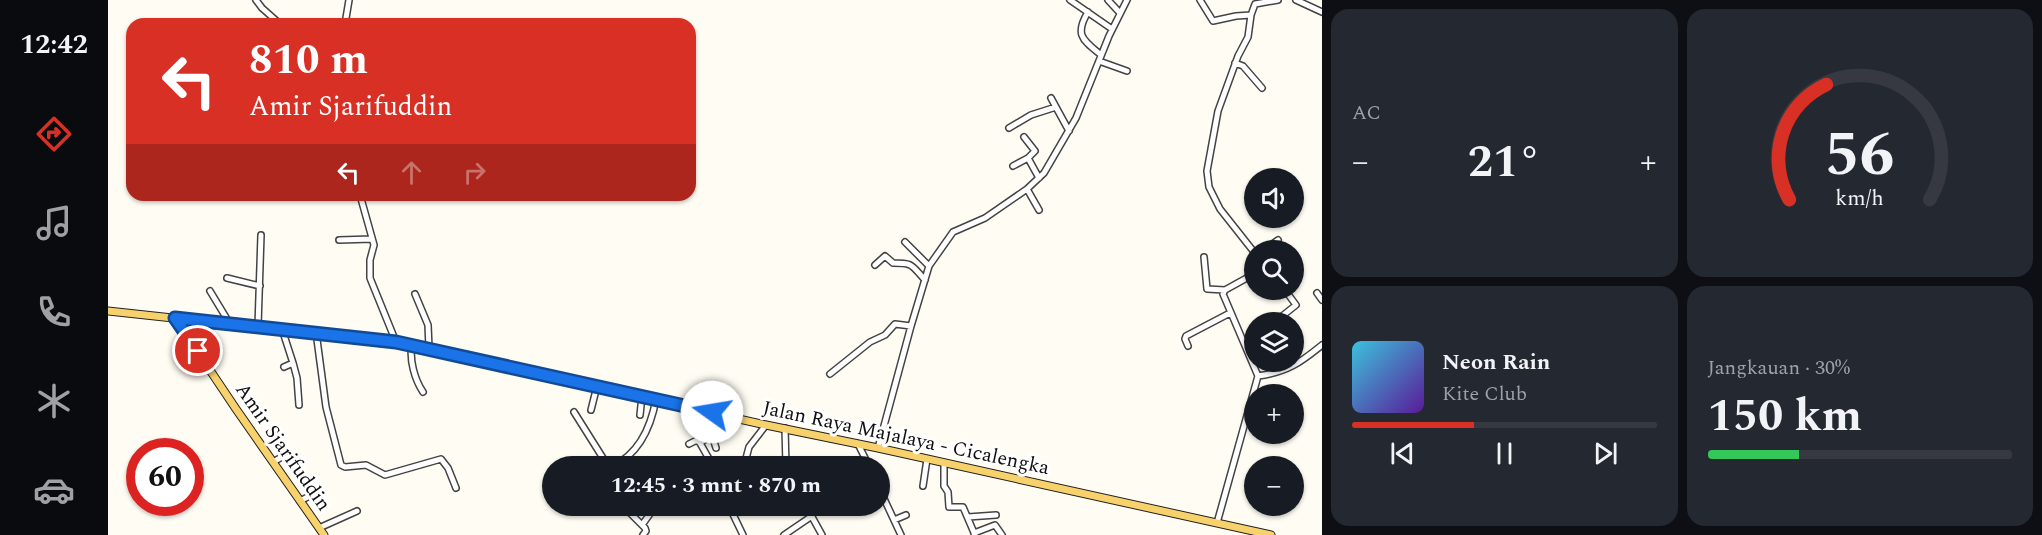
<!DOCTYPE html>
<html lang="id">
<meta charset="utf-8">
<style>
:root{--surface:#171b24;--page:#242831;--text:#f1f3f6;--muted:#9ea1a6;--line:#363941;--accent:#d93025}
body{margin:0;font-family:Spectral,serif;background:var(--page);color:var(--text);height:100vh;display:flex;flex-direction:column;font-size:22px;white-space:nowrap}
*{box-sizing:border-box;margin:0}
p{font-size:20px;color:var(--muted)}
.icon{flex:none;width:33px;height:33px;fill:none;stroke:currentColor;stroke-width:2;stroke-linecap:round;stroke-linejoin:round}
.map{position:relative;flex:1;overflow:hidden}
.side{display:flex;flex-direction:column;gap:9px;padding:9px;background:#0d0f14;width:720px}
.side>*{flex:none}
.banner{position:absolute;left:18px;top:18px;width:570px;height:183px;border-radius:18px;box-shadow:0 2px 4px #0004;background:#d93025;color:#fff;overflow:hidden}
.buttons{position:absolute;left:1136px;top:168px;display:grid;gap:12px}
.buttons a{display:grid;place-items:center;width:60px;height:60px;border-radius:50%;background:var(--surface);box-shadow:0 2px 4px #0004;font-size:30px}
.speed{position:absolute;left:18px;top:438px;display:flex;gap:12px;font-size:30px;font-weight:700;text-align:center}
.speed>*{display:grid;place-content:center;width:78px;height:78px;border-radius:50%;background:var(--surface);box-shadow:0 2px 4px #0004;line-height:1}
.speed .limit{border:9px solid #d22;background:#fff;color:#111}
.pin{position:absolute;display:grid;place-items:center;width:51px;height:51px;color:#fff;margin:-26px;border:3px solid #fff;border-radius:50%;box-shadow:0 2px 6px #0007}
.me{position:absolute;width:66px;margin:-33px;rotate:283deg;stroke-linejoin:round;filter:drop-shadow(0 0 4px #0008)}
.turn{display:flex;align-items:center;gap:21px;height:126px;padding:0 24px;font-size:27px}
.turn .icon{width:78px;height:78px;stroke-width:2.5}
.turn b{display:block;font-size:42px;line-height:51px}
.lanes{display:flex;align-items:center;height:57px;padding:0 24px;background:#0003;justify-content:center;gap:30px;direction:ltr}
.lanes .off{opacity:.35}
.big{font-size:45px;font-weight:700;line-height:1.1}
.side .widget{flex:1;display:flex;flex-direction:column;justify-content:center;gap:9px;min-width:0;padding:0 21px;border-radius:18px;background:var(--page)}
.side .dial{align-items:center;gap:0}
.dial svg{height:156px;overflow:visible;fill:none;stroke:var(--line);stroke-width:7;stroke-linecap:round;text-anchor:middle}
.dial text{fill:var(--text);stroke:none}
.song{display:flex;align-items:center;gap:18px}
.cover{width:72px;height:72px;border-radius:9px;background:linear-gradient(135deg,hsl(190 70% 55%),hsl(270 70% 35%))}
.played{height:6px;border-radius:3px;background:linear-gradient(90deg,var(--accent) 40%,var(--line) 40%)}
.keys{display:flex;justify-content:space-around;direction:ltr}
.heat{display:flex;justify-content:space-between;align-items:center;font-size:33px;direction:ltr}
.charge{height:9px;border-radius:4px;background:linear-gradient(90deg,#34c759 30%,var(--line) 0)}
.side .tiles{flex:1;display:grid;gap:9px;grid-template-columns:repeat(2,1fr)}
.trip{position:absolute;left:434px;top:456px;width:348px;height:60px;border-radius:30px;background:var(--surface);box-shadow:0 2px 4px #0004;font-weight:700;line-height:60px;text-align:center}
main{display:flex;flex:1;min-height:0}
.tab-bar{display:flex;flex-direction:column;width:108px;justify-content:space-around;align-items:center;background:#090b0e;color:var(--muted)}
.tab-bar .icon{width:42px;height:42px}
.tab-bar .active{color:var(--accent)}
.tab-bar b{font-size:27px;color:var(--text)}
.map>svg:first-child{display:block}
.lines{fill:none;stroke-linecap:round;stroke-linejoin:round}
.minor-casing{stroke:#434343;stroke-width:8}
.major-casing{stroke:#212121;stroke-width:9}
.minor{stroke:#fff;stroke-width:5}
.major{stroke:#f7d16b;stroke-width:7}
.route-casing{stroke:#114b97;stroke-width:15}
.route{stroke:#1a73e8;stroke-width:10}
.labels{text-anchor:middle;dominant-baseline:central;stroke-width:6;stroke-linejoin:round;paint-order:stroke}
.street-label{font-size:20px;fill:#101010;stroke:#fff}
</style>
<main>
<nav class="tab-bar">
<b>12:42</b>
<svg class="icon active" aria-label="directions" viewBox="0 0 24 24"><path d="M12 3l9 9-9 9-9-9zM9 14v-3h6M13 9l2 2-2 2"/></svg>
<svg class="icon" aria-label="music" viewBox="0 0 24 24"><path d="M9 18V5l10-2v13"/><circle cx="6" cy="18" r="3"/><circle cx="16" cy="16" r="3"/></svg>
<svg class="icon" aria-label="phone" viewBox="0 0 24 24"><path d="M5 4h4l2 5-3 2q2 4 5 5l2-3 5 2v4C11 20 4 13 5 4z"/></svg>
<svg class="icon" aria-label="climate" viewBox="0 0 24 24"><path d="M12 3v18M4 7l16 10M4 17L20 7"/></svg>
<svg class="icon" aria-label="car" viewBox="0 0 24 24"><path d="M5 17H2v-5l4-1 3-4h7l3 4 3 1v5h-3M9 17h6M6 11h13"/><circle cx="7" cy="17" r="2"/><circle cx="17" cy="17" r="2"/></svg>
</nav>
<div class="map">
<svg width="1214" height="535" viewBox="0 0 1214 535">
<rect width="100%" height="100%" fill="#fffcf3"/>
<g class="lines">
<defs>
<path id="minor" d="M148,0L154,8L172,24
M962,0L1004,29
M1000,0L1012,13
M1092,0L1105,21L1128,16L1143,15L1140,37L1130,56L1110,111L1099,171L1101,187L1112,209L1146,252
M1188,0L1214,12
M980,12C966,35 975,40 993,55
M1143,15L1147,4L1170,0
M237,24L241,0
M991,61L1019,71
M1127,63L1135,66L1154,88
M943,98L961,131
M901,128L923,115L948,107
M916,137L927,151L920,158L931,178
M905,166L920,158
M919,189L931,210
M252,195L266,245L262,260V278L288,342
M231,240L264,239
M797,242L821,266
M1156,250L1170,240
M1096,257L1099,289L1117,290
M767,265L777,256L785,263C806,263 803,265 817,280
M119,278L152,286
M102,291L122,324
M1209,293L1214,300
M307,294L320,325L321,348
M1168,321L1188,305L1177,290
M150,326L153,235
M174,329L185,363L176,367
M208,332L218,407L233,465L237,467L258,465L277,475L333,459L340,468L348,488
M304,345C301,360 307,380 315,392
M1080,346L1077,339L1078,336L1122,313
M185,363L189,378L191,405
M722,374L762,342L777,335L787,324L803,326
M1150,376C1179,372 1192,363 1214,345
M483,410L489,386
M466,412L500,466
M604,412L603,426L604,435L592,443L605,466
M532,415L534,396
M677,428L678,466
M604,435L608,448
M581,444L589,440L592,443
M750,444L761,466
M770,448L803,326L821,266L845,232L877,218L919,189L936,173L968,118L1001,36L1019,0
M165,462L181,453
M836,463V486L840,492L841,507H855L867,535
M505,466C532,453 543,427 548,399
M636,466L641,447L658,425
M815,486L819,459
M771,488L793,535
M192,501L211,491
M515,506L537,528L538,531L535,535
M621,506L635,535
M698,506L714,535
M860,517L888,515
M786,520L798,515
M1109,523L1150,376L1115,294L1117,290L1146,274
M534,525L544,511
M211,528L249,511
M866,533L887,525L894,535
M676,535L704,516"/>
<path id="major" d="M0,311L288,342L658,425L770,448L1163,535
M67,318L128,409L216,535"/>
</defs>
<use href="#minor" class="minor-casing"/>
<use href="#major" class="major-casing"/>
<use href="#minor" class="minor"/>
<use href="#major" class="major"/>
</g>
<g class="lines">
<defs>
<path id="route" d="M90,351L67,318L288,342L604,412"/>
</defs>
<use href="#route" class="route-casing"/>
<use href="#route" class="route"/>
</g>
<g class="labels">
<g class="street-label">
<text transform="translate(798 438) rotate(12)">Jalan Raya Majalaya - Cicalengka</text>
<text transform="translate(175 447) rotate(55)">Amir Sjarifuddin</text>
</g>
</g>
</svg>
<div class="buttons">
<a><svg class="icon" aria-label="sound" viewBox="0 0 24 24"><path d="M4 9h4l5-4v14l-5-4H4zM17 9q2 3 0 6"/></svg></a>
<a><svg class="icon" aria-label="search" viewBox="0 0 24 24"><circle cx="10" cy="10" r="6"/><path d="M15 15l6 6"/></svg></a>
<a><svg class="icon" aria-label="layers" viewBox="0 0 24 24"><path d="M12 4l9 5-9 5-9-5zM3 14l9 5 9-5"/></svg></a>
<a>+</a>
<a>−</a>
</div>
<div class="speed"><div class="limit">60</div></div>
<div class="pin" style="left:90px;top:351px;background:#d93025"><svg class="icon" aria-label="arrive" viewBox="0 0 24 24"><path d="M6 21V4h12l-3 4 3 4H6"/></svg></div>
<svg class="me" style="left:604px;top:412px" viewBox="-20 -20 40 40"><circle r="19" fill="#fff"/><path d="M0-13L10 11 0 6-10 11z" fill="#1a73e8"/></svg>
<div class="trip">12:45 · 3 mnt · 870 m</div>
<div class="banner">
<div class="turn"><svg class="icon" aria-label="left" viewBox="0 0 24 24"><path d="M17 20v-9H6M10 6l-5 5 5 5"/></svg><div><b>810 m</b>Amir Sjarifuddin</div></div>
<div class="lanes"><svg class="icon" aria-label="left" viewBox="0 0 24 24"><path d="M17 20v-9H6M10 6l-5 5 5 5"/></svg><svg class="icon off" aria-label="ahead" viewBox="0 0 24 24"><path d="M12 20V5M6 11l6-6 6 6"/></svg><svg class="icon off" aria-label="right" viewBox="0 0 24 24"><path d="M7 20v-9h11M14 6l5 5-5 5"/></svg></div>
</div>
</div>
<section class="side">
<div class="tiles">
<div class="widget"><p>AC</p>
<div class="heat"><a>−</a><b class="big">21°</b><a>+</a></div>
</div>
<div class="widget dial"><svg viewBox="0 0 100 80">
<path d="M14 69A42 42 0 1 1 86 69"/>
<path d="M14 69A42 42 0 0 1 33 10" stroke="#d93025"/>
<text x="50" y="56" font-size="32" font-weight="700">56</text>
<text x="50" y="72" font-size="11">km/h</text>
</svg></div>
<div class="widget">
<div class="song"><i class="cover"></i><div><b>Neon Rain</b><p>Kite Club</p></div></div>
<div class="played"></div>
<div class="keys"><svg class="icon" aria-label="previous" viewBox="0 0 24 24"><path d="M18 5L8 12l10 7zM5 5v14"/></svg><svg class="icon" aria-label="pause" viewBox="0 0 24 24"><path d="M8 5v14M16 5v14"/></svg><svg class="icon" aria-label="next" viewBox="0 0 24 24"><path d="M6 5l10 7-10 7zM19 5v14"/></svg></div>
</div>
<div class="widget"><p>Jangkauan · 30%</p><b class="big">150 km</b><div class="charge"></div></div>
</div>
</section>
</main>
